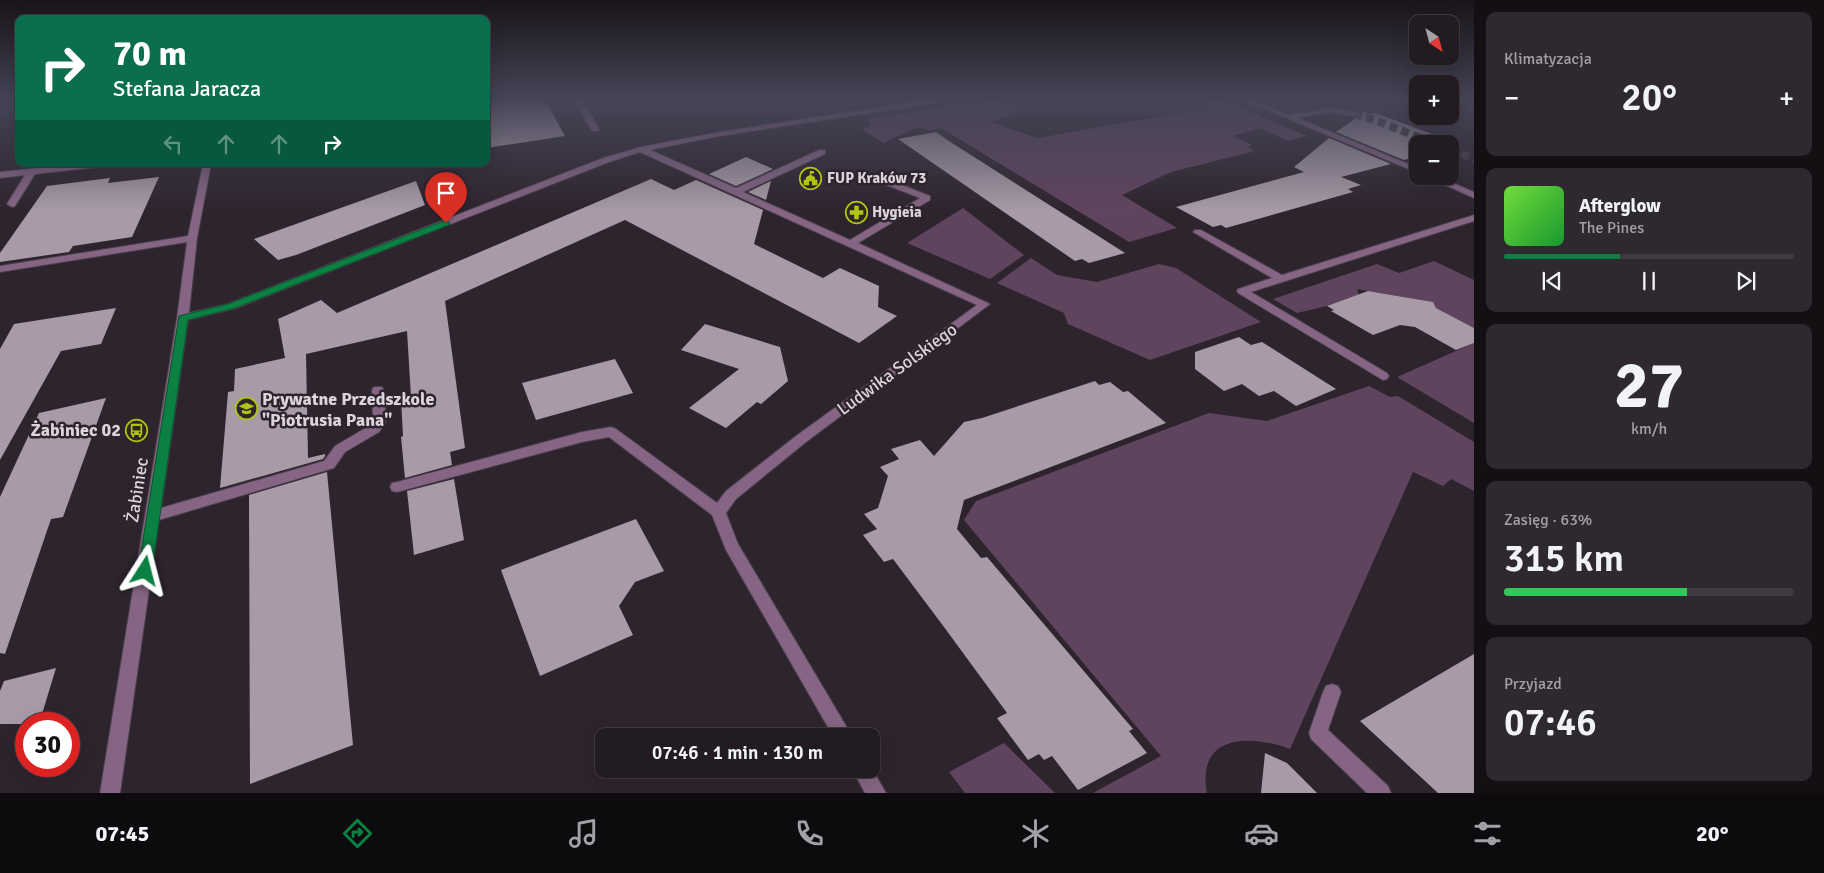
<!DOCTYPE html>
<html lang="pl">
<meta charset="utf-8">
<style>
:root{--surface:#221b22;--page:#2e282f;--text:#f1f3f6;--muted:#a2a1a5;--line:#3f3940;--accent:#0b8043}
body{margin:0;font-family:Signika,sans-serif;background:var(--page);color:var(--text);height:100vh;display:flex;flex-direction:column;font-size:19px;white-space:nowrap}
*{box-sizing:border-box;margin:0}
p{font-size:16px;color:var(--muted)}
.icon{flex:none;width:28px;height:28px;fill:none;stroke:currentColor;stroke-width:2;stroke-linecap:round;stroke-linejoin:round}
.map{position:relative;flex:1;overflow:hidden}
.side{display:flex;flex-direction:column;gap:12px;padding:12px;background:#130f13;width:350px}
.side>*{flex:none}
.top-card{position:absolute;left:15px;top:15px;width:475px;height:152px;border-radius:10px;box-shadow:0 5px 20px #0002,0 0 0 1px var(--line);background:#0b6e4f;color:#fff;overflow:hidden}
.needle{width:32px;rotate:144deg}
.fabs{position:absolute;left:1409px;top:15px;display:grid;gap:10px}
.fabs a{display:grid;place-items:center;width:50px;height:50px;border-radius:10px;background:var(--surface);box-shadow:0 5px 20px #0002,0 0 0 1px var(--line);font-size:25px}
.speed{position:absolute;left:15px;top:712px;display:flex;gap:10px;font-size:25px;font-weight:700;text-align:center}
.speed>*{display:grid;place-content:center;width:65px;height:65px;border-radius:50%;background:var(--surface);box-shadow:0 5px 20px #0002,0 0 0 1px var(--line);line-height:1}
.speed .limit{border:8px solid #d22;background:#fff;color:#111}
.pin{position:absolute;display:grid;place-items:center;width:42px;height:42px;color:#fff;margin:-51px -21px;border-radius:50% 50% 50% 0;rotate:-45deg;box-shadow:0 0 5px #0007}
.pin .icon{rotate:45deg}
.me{position:absolute;width:55px;margin:-28px;rotate:9deg;stroke-linejoin:round;filter:drop-shadow(0 0 4px #0008)}
.turn{display:flex;align-items:center;gap:18px;height:105px;padding:0 15px;font-size:22px}
.turn .icon{width:65px;height:65px;stroke-width:2.5}
.turn b{display:block;font-size:35px;line-height:42px}
.lanes{display:flex;align-items:center;height:48px;padding:0 15px;background:#0003;justify-content:center;gap:25px;direction:ltr}
.lanes .off{opacity:.35}
.big{font-size:38px;font-weight:600;line-height:1.1}
.side .widget{flex:1;display:flex;flex-direction:column;justify-content:center;gap:8px;min-width:0;padding:0 18px;border-radius:10px;background:var(--page)}
.side .dial{align-items:center;gap:0}
.dial b{font-size:65px;line-height:1}
.song{display:flex;align-items:center;gap:15px}
.cover{width:60px;height:60px;border-radius:8px;background:linear-gradient(135deg,hsl(100 70% 55%),hsl(130 70% 35%))}
.played{height:5px;border-radius:2px;background:linear-gradient(90deg,var(--accent) 40%,var(--line) 40%)}
.keys{display:flex;justify-content:space-around;direction:ltr}
.heat{display:flex;justify-content:space-between;align-items:center;font-size:28px;direction:ltr}
.charge{height:8px;border-radius:4px;background:linear-gradient(90deg,#34c759 63%,var(--line) 0)}
.trip{position:absolute;left:595px;top:728px;width:285px;height:50px;border-radius:10px;background:var(--surface);box-shadow:0 5px 20px #0002,0 0 0 1px var(--line);font-weight:600;line-height:50px;text-align:center}
.tab-bar{display:flex;height:80px;justify-content:space-around;align-items:center;background:#0e0b0e;color:var(--muted)}
.tab-bar .icon{width:35px;height:35px}
.tab-bar .active{color:var(--accent)}
.tab-bar b{font-size:22px;color:var(--text)}
main{display:flex;flex:1;min-height:0}
.map>svg:first-child{display:block}
.green{fill:#5f445d}
.building{fill:#a89aa7}
.lines{fill:none;stroke-linecap:round;stroke-linejoin:round}
.minor-tunnel{stroke:#483e48;stroke-width:8;stroke-dasharray:8 4.5;stroke-linecap:butt}
.minor-casing{stroke:#4a404a;stroke-width:2}
.minor{fill:#856583;fill-rule:evenodd}
.route{fill:#0b8043;stroke:#07532c}
.labels{text-anchor:middle;dominant-baseline:central;stroke-width:5;stroke-linejoin:round;paint-order:stroke}
.far-poi-label{font-size:15px;font-weight:bold;fill:#dbd4db;stroke:#2e242e;text-anchor:start}
.street-label{font-size:18px;fill:#dbd4db;stroke:#2e242e}
.poi-label{font-size:18px;font-weight:bold;fill:#dbd4db;stroke:#2e242e;text-anchor:start}
</style>
<main>
<div class="map">
<svg width="1474" height="793" viewBox="0 0 1474 793">
<rect width="100%" height="100%" fill="#2e242e"/>
<path class="green" d="M987,100H1003L1020,111L991,122L1037,138L1210,108L1195,100H1222L1307,136L1288,141L1260,128L1233,136L1252,145L1248,147L1255,151L1171,172L1122,195L1177,228L1129,242L941,128L930,131L917,127L883,143L862,129L871,126L868,119Z
M963,208L1024,255L990,279L907,243Z
M1031,258L1057,275L1097,282L1159,264L1176,268L1261,322L1150,360L1068,324L1064,313L997,283Z
M1434,261L1474,280V328L1436,308L1432,302L1357,289L1359,295L1327,306L1297,313L1273,299L1377,264L1399,273Z
M1474,343V423L1397,377Z
M1369,386L1390,397L1398,396L1474,442V491L1451,479L1443,486L1413,472L1290,749C1250,734 1196,734 1207,793H1093L1161,756L964,520L976,501L1209,413L1267,421Z
M1004,743L1055,793H965L949,772Z"/>
<path class="building" d="M486,100H545L565,136L486,148Z
M1361,111L1371,114L1376,113L1461,145L1450,148V144H1418V156L1404,160L1336,132L1359,116Z
M936,132L949,141L1125,253L1089,263L1082,259L1075,261L898,139Z
M1329,138L1391,164L1341,177L1361,185L1348,189L1353,192L1226,228L1221,225L1213,227L1176,207L1304,172L1294,167Z
M746,157L773,169L736,186L709,174Z
M159,177L132,237L73,246L69,252L0,262V253L47,186L110,178L108,183Z
M651,179L674,190L696,180L763,210L754,244L823,278L840,268L879,286L878,307L897,316L859,343L625,220L445,301L465,448L450,452L452,465L405,478L401,437L403,436L401,399L411,397L407,331L306,354L308,458L325,454V456L323,459L220,488L228,392L234,391L235,369L285,358L278,319L321,300L337,313Z
M416,181L425,205L296,255L278,260L254,239Z
M771,181L766,200L748,192Z
M1368,291L1433,302L1436,308L1474,328V343L1456,350L1415,327L1400,325L1373,335L1331,311L1334,310L1327,306Z
M116,308L101,344L61,351L0,460V349L14,324Z
M705,324L780,347L788,381L761,404L757,402L726,428L689,408L739,369L681,350Z
M1239,337L1251,345L1262,342L1336,389L1296,406L1274,391L1259,396L1242,384L1224,391L1195,369V352Z
M615,359L633,393L536,420L522,383Z
M1095,381L1099,385L1110,382L1123,392L1128,391L1166,423L964,500L957,529L981,558L987,557L1133,729L1129,731L1147,753L1078,790L1052,756L1044,760L1039,754L1028,760L997,718L1007,713L944,627L893,559L884,562L863,535L877,529L864,514L878,508L888,476L880,467L899,459L891,449L920,440L934,456L964,422L982,418Z
M106,398L63,517L51,519L5,654L0,653V497L39,413Z
M327,472L353,745L250,784L249,495Z
M454,479L464,540L414,555L407,491Z
M636,519L664,571L635,582L619,606L633,635L540,676L501,570Z
M1474,654V793H1438L1360,721Z
M56,668L39,724H0V691L4,681Z
M1265,753L1287,763L1317,793H1261Z"/>
<g class="lines">
<path class="minor-tunnel" d="M1354,114L1375,120L1436,144
M1450,149L1474,159"/>
<defs>
<path id="minor" d="M574,100H582L599,129L598,131H592Z
M927,100H945L941,102L714,137L650,150L736,188L819,150H825V154L743,192L850,240L920,198L876,181V177H882L930,196V200L858,243L990,304L806,442L736,499L726,513L738,544L852,736H833L726,550L712,515L609,437L582,442L397,492L392,491L390,487L392,483L397,482L582,432L611,427L616,429L717,503L726,491L796,436L977,305L640,152L609,162L236,308L188,320L161,508L324,461L335,446L369,426L373,421L372,390L374,387H382L384,390L386,422L379,432L345,452L334,468L159,520L120,793H100L177,318L187,242L0,272V266L188,236L203,164H211L197,238L189,313L228,304L603,158L641,147L714,133Z
M1243,100H1253L1289,115L1329,108L1357,112L1358,114L1354,116L1329,112L1297,118L1418,168V173Z
M78,164H102L98,167L35,174L15,206L12,207L7,204L25,175L0,178V172Z
M1425,176H1437L1474,192V198Z
M1474,215V221L1251,292L1387,373L1389,376L1387,379L1383,380L1238,293L1237,291L1238,289L1272,278L1193,232L1195,230H1201L1282,275Z
M1332,684L1338,686L1341,692L1328,730L1388,786L1391,793H1367L1311,739L1309,733L1323,692L1326,686Z
M871,767L886,793H865L852,769H871Z"/>
</defs>
<use href="#minor" class="minor-casing"/>
<use href="#minor" class="minor"/>
</g>
<linearGradient id="sky" x2="0" y2="1"><stop stop-color="#191419"/><stop offset="0.47" stop-color="#464557"/><stop offset="1" stop-color="#464557" stop-opacity="0"/></linearGradient>
<rect width="1474" height="211" fill="url(#sky)"/>
<path class="route" d="M446,220L450,223L449,225L235,308L188,320L152,571L150,575L145,577L140,575L138,571L179,316L228,304Z"/>
<defs>
<symbol id="civic-ring" viewBox="-11 -11 22 22"><circle r="9.5" fill="#2e242e" stroke="#aec60c" stroke-width="1.5"/><path d="M-.6-6.5H3V-4.5H.6V-3L4-1V1h2V6H-6V1h2V-1L-.6-3ZM-1.2 2.5V6h2.4V2.5Z" fill="#aec60c"/></symbol>
<symbol id="pharmacy-ring" viewBox="-11 -11 22 22"><circle r="9.5" fill="#2e242e" stroke="#aec60c" stroke-width="1.5"/><path d="M-2-6h4v4h4v4h-4v4h-4v-4h-4v-4h4Z" fill="#aec60c"/></symbol>
<symbol id="school-ring" viewBox="-11 -11 22 22"><circle r="9.5" fill="#2e242e" stroke="#aec60c" stroke-width="1.5"/><path d="M0-5L7-2L0 1L-7-2ZM-4 1L0 2.5L4 1V4Q0 6-4 4Z" fill="#aec60c"/></symbol>
<symbol id="bus-ring" viewBox="-11 -11 22 22"><circle r="9.5" fill="#2e242e" stroke="#aec60c" stroke-width="1.5"/><path d="M-5-6H5V4H4V6H2V4H-2V6H-4V4H-5ZM-3.5-4V0h7V-4ZM-3.5 1.2v1.5H-2V1.2ZM2 1.2v1.5H3.5V1.2Z" fill="#aec60c"/></symbol>
</defs>
<g fill-rule="evenodd">
<use href="#civic-ring" x="798" y="166" width="25" height="25"/>
<use href="#pharmacy-ring" x="844" y="200" width="25" height="25"/>
<use href="#school-ring" x="234" y="396" width="25" height="25"/>
<use href="#bus-ring" x="124" y="418" width="25" height="25"/>
</g>
<g class="labels">
<g class="far-poi-label">
<text x="827" y="178">FUP Kraków 73</text>
<text x="872" y="212">Hygieia</text>
</g>
<g class="street-label">
<text transform="translate(897 369) rotate(-36)">Ludwika Solskiego</text>
<text transform="translate(137 490) rotate(-81)">Żabiniec</text>
</g>
<g class="poi-label">
<text x="262" y="399">Prywatne Przedszkole<tspan x="262" dy="21">"Piotrusia Pana"</tspan></text>
<text x="121" y="430" text-anchor="end">Żabiniec 02</text>
</g>
</g>
</svg>
<div class="fabs">
<a><svg class="needle" viewBox="-14 -14 28 28"><path d="M0-13l5 13h-10z" fill="#e53935"/><path d="M0 13l5-13h-10z" fill="#a2a1a5"/></svg></a>
<a>+</a>
<a>−</a>
</div>
<div class="speed"><div class="limit">30</div></div>
<div class="pin" style="left:446px;top:223px;background:#d93025"><svg class="icon" aria-label="arrive" viewBox="0 0 24 24"><path d="M6 21V4h12l-3 4 3 4H6"/></svg></div>
<svg class="me" style="left:145px;top:571px" viewBox="-20 -20 40 40"><path d="M0-17L14 15 0 8-14 15z" fill="#0b8043" stroke="#fff" stroke-width="4"/></svg>
<div class="trip">07:46 · 1 min · 130 m</div>
<div class="top-card">
<div class="turn"><svg class="icon" aria-label="right" viewBox="0 0 24 24"><path d="M7 20v-9h11M14 6l5 5-5 5"/></svg><div><b>70 m</b>Stefana Jaracza</div></div>
<div class="lanes"><svg class="icon off" aria-label="left" viewBox="0 0 24 24"><path d="M17 20v-9H6M10 6l-5 5 5 5"/></svg><svg class="icon off" aria-label="ahead" viewBox="0 0 24 24"><path d="M12 20V5M6 11l6-6 6 6"/></svg><svg class="icon off" aria-label="ahead" viewBox="0 0 24 24"><path d="M12 20V5M6 11l6-6 6 6"/></svg><svg class="icon" aria-label="right" viewBox="0 0 24 24"><path d="M7 20v-9h11M14 6l5 5-5 5"/></svg></div>
</div>
</div>
<section class="side">
<div class="widget"><p>Klimatyzacja</p>
<div class="heat"><a>−</a><b class="big">20°</b><a>+</a></div>
</div>
<div class="widget">
<div class="song"><i class="cover"></i><div><b>Afterglow</b><p>The Pines</p></div></div>
<div class="played"></div>
<div class="keys"><svg class="icon" aria-label="previous" viewBox="0 0 24 24"><path d="M18 5L8 12l10 7zM5 5v14"/></svg><svg class="icon" aria-label="pause" viewBox="0 0 24 24"><path d="M8 5v14M16 5v14"/></svg><svg class="icon" aria-label="next" viewBox="0 0 24 24"><path d="M6 5l10 7-10 7zM19 5v14"/></svg></div>
</div>
<div class="widget dial"><b>27</b><p>km/h</p></div>
<div class="widget"><p>Zasięg · 63%</p><b class="big">315 km</b><div class="charge"></div></div>
<div class="widget"><p>Przyjazd</p><b class="big">07:46</b></div>
</section>
</main>
<nav class="tab-bar">
<b>07:45</b>
<svg class="icon active" aria-label="directions" viewBox="0 0 24 24"><path d="M12 3l9 9-9 9-9-9zM9 14v-3h6M13 9l2 2-2 2"/></svg>
<svg class="icon" aria-label="music" viewBox="0 0 24 24"><path d="M9 18V5l10-2v13"/><circle cx="6" cy="18" r="3"/><circle cx="16" cy="16" r="3"/></svg>
<svg class="icon" aria-label="phone" viewBox="0 0 24 24"><path d="M5 4h4l2 5-3 2q2 4 5 5l2-3 5 2v4C11 20 4 13 5 4z"/></svg>
<svg class="icon" aria-label="climate" viewBox="0 0 24 24"><path d="M12 3v18M4 7l16 10M4 17L20 7"/></svg>
<svg class="icon" aria-label="car" viewBox="0 0 24 24"><path d="M5 17H2v-5l4-1 3-4h7l3 4 3 1v5h-3M9 17h6M6 11h13"/><circle cx="7" cy="17" r="2"/><circle cx="17" cy="17" r="2"/></svg>
<svg class="icon" aria-label="filters" viewBox="0 0 24 24"><path d="M4 7h16M4 17h16"/><circle cx="9" cy="7" r="2"/><circle cx="15" cy="17" r="2"/></svg>
<b>20°</b>
</nav>
